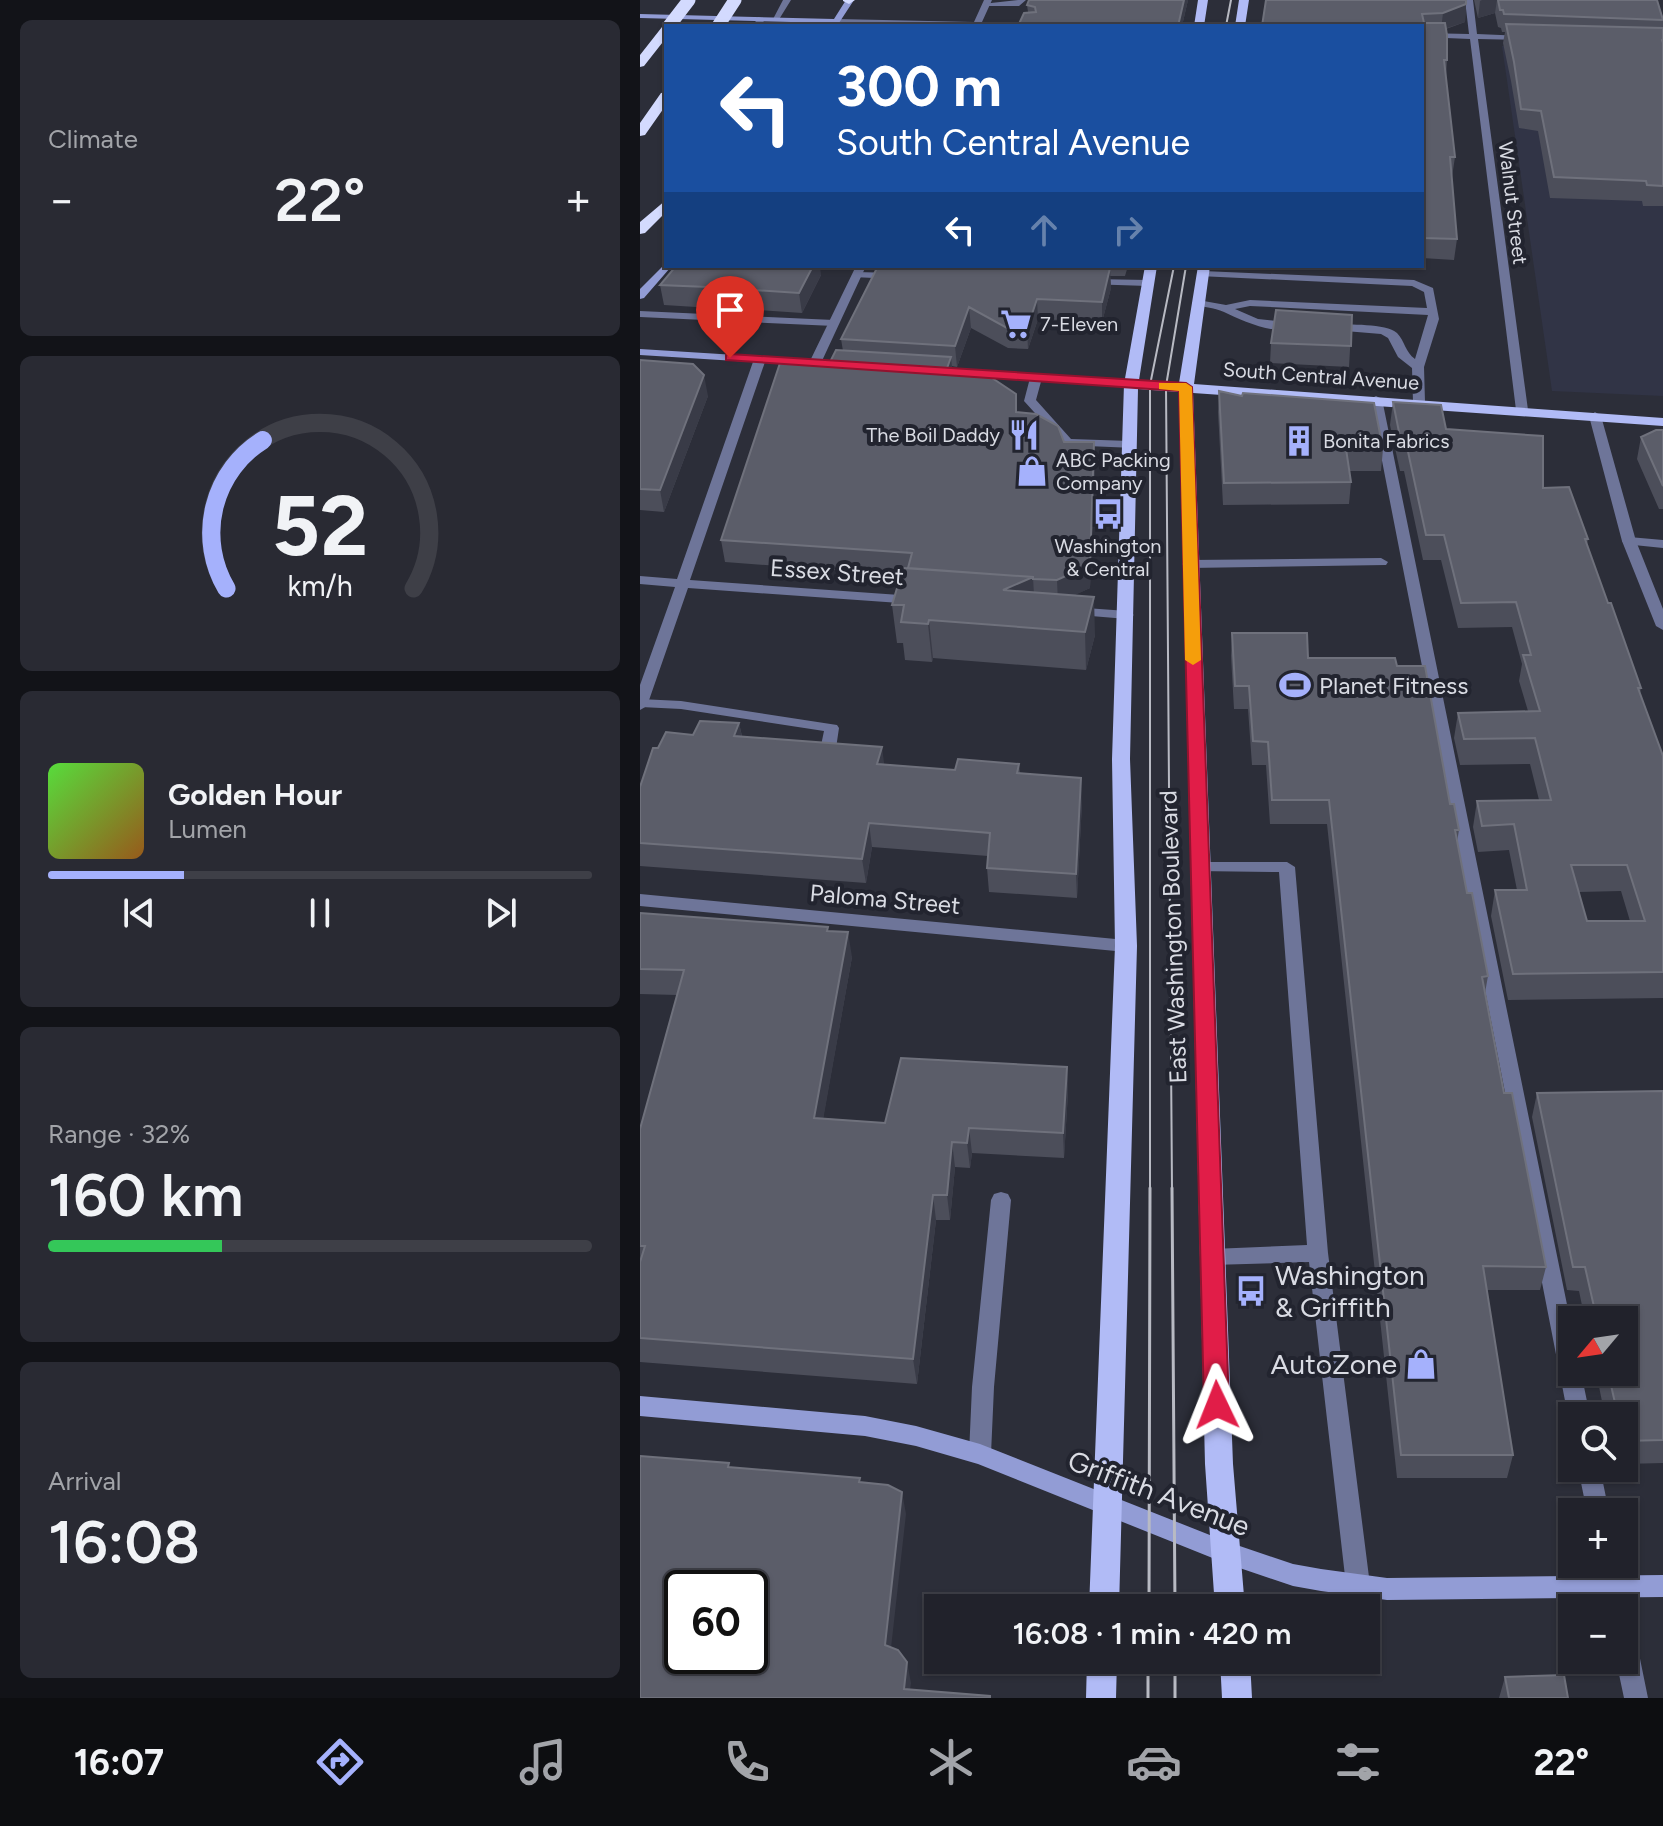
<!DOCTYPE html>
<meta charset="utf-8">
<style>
:root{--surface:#21222b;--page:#292a33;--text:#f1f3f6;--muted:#a2a4a9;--line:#3e3f47;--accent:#a5b1fc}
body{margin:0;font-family:Figtree,sans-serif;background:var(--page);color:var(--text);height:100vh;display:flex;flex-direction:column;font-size:30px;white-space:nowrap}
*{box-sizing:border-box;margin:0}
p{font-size:26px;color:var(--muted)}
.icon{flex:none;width:44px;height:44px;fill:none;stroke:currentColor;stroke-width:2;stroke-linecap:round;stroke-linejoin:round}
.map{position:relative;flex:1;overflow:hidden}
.panel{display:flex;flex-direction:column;gap:20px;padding:20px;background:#121318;width:640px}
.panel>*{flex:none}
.guide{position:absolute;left:24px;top:24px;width:760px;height:244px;border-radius:0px;box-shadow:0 2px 6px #0004,0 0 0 2px var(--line);background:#1a4fa0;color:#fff;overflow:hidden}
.needle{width:52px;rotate:241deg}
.buttons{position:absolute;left:918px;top:1306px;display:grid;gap:16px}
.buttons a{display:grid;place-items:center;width:80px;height:80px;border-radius:0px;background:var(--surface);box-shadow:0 2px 6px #0004,0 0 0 2px var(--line);font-size:40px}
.speed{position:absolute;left:24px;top:1570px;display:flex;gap:16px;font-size:40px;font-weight:700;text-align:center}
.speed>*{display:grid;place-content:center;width:104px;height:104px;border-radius:50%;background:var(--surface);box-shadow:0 2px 6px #0004,0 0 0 2px var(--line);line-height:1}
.speed .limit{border:4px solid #111;border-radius:12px;background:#fff;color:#111}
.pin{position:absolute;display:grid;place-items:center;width:68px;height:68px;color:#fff;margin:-82px -34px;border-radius:50% 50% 50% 0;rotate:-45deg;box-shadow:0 0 8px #0007}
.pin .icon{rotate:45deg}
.me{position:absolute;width:88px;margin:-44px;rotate:358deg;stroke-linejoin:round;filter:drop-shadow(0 0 6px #0008)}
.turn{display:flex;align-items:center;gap:28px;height:168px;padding:0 40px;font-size:36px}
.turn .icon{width:104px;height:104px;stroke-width:2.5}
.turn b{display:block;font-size:56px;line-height:68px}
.lanes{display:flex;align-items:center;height:76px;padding:0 40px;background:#0003;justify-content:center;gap:40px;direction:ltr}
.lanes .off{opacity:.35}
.big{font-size:60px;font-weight:600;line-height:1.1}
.panel .tile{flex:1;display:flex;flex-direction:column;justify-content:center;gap:12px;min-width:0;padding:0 28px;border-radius:12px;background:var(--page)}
.panel .dial{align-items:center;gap:0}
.dial svg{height:208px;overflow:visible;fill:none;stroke:var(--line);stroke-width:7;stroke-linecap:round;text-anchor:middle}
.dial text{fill:var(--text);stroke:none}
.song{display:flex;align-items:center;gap:24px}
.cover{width:96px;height:96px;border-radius:12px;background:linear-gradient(135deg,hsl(110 70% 55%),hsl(30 70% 35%))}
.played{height:8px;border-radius:4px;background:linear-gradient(90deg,var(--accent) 25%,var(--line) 25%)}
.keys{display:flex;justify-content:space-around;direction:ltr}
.heat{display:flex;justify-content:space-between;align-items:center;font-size:44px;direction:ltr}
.charge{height:12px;border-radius:6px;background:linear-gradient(90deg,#34c759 32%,var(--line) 0)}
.trip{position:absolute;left:284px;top:1594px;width:456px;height:80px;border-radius:0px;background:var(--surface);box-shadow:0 2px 6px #0004,0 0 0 2px var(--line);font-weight:600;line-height:80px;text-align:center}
.menu{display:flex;height:128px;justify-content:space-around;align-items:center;background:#0d0e11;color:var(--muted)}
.menu .icon{width:56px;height:56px}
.menu .on{color:var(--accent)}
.menu b{font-size:36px;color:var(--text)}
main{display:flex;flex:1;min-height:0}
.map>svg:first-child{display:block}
.built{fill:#313446}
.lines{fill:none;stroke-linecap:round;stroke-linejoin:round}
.lane{fill:#6e7599;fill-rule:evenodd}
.street{fill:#6e7599;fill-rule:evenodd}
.secondary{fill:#929cd5;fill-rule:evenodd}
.primary{fill:#b1bbf6;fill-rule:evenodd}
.highway{fill:#d3dafe;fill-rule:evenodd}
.tram-far1{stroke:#b8bac3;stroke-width:2}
.tram{stroke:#b8bac3;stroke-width:3}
.highway-bridge{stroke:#d3dafe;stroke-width:13}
.wall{fill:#4c4e5a;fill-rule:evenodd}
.shaded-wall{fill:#393b47}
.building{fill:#5b5d69;stroke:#6f717c;stroke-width:2;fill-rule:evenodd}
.route{fill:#e11d48;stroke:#92132f;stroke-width:2}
.slow{fill:#f59e0b}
.labels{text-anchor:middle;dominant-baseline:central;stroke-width:8;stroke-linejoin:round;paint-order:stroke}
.far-street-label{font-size:20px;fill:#d9dbe3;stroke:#22242f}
.far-poi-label{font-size:20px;fill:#d9dbe3;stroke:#22242f;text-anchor:start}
.street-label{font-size:24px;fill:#d9dbe3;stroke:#22242f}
.poi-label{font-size:24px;fill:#d9dbe3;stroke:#22242f;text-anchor:start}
.near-poi-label{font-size:28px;fill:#d9dbe3;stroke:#22242f;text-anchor:start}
.near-street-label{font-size:28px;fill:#d9dbe3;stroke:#22242f}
</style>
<main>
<section class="panel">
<div class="tile"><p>Climate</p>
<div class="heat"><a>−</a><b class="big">22°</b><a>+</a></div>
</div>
<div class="tile dial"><svg viewBox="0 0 100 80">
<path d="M14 69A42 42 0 1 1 86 69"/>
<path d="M14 69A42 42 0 0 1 28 12" stroke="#a5b1fc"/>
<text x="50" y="56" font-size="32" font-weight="700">52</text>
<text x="50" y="72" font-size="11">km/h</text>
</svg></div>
<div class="tile">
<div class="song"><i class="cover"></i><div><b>Golden Hour</b><p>Lumen</p></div></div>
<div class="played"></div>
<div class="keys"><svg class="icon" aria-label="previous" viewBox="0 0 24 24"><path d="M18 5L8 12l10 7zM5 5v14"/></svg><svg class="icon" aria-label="pause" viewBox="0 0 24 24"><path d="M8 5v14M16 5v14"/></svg><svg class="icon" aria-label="next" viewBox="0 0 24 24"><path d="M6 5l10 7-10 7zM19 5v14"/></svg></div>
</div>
<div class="tile"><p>Range · 32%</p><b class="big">160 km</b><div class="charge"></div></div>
<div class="tile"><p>Arrival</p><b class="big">16:08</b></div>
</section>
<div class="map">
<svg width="1023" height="1698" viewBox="0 0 1023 1698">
<rect width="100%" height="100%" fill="#2c2e39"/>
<path class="built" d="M862,46L1023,51V396L912,391Z"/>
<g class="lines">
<path class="lane" d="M143,0H151L138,21H132Z
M378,0H386L379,6H346L342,4Z
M118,17L125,19L121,26H113Z
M563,271L774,280L793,288L799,319L784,367L785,402L779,405L773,402L772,368L758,357L748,338L741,334L693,330L688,327L693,324C708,325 746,323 757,333C765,341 765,352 775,359L788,315L610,306L595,309L618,319L654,323L659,326C640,338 603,321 584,312C574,307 562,308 553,303L558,300L586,305L610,300L787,308L784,292L772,286L559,276L558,274Z
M217,272L255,273L260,276L255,279L213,277V273Z
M450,279L508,280L513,283L508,286L446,284V280Z
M0,311L194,320L199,323L194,326L0,317Z
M396,375L402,378L396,400L431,439L490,441L494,442V448L424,445L384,401L390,378Z
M736,396L742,399L932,1329V1372H941L950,1416H932V1423L928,1416L730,399Z
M989,537L1023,540V548L984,544L982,541Z
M741,558L748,562L746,565L549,568L542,564L549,560Z
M0,699L41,701L197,725L199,728L195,755L187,760L179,755L184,731L41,709L1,707Z
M562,862H647L655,867L688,1253L730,1585L726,1593L718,1596L710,1593L706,1585L669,1262L572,1265L565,1263L562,1257L565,1251L572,1249L667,1245L639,872L556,871L554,867L556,863Z
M361,1192L368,1194L371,1200L354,1387L351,1454L348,1461L340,1464L332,1461L329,1454L332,1387L351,1200L354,1194Z
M938,1468H960L969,1512H947Z
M957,1564H979L989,1608L985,1616L984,1608H965Z
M984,1627L992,1631L996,1639L1008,1698H984L976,1660H984Z"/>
<path class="street" d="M344,0H352L342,22L390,24L394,26L198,23L194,21L198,19L334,22Z
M825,0H833L837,34L884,36L888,38L884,40L838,39L888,410L882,414L876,410L830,39L782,37V33L829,34Z
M216,266H226L181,363L171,365L169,363Z
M120,356L126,359L50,580L274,596L281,600L274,604L48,588L7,706L0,710V685L35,587L0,584V576L37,579L114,359Z
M955,412L961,416L996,541L1023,609V630L1016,626L982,541L949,416Z
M432,607L487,611L494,615L487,619L427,614L425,611Z
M0,894L486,940L492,942L494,946L492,950L486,952L0,906Z"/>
<path class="secondary" d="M206,0H214L197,26H189L191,23L0,18V14L194,19Z
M26,263V266H31L30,268L4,298L0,299V289Z
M0,349L210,362L216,365L210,368L0,355Z
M293,368L491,381L497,384L491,387L289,373L287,371Z
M0,1396L225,1416L276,1426L340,1444L585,1541L653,1564L681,1569L747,1578L1023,1575V1597L747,1600L681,1591L653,1586L585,1563L338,1464L276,1446L225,1436L0,1416Z"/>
<path class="primary" d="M558,0H568L564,26H554Z
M599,0H609L605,26H595Z
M505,266H517L499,380L539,383L558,266H570L554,384L1023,418V426L553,393L593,1464L605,1608H575L565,1464L539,392L498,389L490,759L497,946L479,1608H449L475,946L472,759L484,384Z
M447,1660H477L476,1698H446Z
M580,1660H610L612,1698H582Z"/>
<path class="highway" d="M215,0L209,4L203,1V0Z
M26,26V38L4,66L0,67V55L22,27Z
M26,92V105L5,135L0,136V123L21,93Z
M26,200V212L5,233L0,234V222Z"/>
<path class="tram-far1" d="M586,26L591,0
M510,1190V385L534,266
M532,1190L526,386L546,266"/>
<path class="tram" d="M532,1188L535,1608
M509,1608L510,1188
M508,1660V1698
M535,1660V1698"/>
<path class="highway-bridge" d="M29,26L49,0
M78,26L95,0"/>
</g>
<path class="wall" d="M548,0L542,26H378L388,12L387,5Z
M626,0H826L825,22L806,29L807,60L806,77L815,157L812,177L817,239L814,260L782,258V26Z
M834,0H1017L1023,17V206H1003L1002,201L910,198L898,131L879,128L871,81L863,43L865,32H862L861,28L858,27L855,13L838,18Z
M36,266L181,275L162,313L117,310L102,299L84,298L72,308L24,305L20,285Z
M238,266H488L485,276H470L471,288L462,322L398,319L388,349L368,348L331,328L317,367L312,366V374L376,394L377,412L424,442H454L455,464L450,588L434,595L455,635L446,670L293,658L292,662L265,660L263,643H257L252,605L261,575L85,562L81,540L188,366L203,351L201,339Z
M712,315L709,367L630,363L631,343Z
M0,360L68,396L24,512L0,510Z
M579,391L743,449L741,471H709L711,482L709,504L583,505L578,412Z
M753,402L806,429L903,488L948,539L947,545L968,603L1001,688L1000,693L1023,756V998L868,1000L851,916L855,890H877L869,850L838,852L833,827L837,801L899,800L890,764L820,765L814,738L818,713L888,711L879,681L882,664L872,627L818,628L801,560H783L764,471H760L750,425ZM981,891L990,921H947L939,892Z
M1023,430V509H1019L997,459L1001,437Z
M592,633L668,658L757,666L810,804L819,830L817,842L827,893L848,976L845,993L864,1093L906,1267L900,1290H847L873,1455L867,1478H757L687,824H630L626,765H612L608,709H594L591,656Z
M99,723L102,736L244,764L315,770L379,764L380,774L442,802L437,898L349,892L347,868L348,856L232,847L226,883L0,866V787L18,748L53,735Z
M0,913L189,931L212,957L183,1118L245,1123L427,1067L428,1092L424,1158L332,1153L330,1168L315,1167L310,1220H296L277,1384L0,1362V1129L37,995L0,994Z
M1023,1091V1463L984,1464V1416H965L956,1372H984V1320H945L939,1291L927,1290L892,1117L897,1093Z
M865,1677L928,1698H859Z"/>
<path class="shaded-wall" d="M544,0H548L542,26H538Z
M842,0H857L855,13L838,18L840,1Z
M826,4L825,22L801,30L803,13Z
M173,266H180L181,275L162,313L159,293Z
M470,268L471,288L462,322V302Z
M81,278L84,298L72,308L68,287Z
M397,299L398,319L388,349L387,329Z
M329,307L331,328L317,367L315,346Z
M311,357L313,378L305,374Z
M64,375L68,396L24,512L20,490Z
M454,442L455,464L450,588L418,603L417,580Z
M393,577L395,614L363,590Z
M454,597L455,635L446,670L445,632Z
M289,620L293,658L292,662L288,624Z
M99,723L104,747L94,736Z
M242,747L245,770L237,764Z
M441,778L442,802L437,898L436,874Z
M229,823L232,847L226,883L222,859Z
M208,932L212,957L179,1143L174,1118Z
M427,1067L428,1092L424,1158L423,1133Z
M329,1128L332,1153L330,1168L327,1143Z
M312,1142L315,1167L310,1220L307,1195Z
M293,1195L296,1220L277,1384L273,1359Z
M262,1492L266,1514L249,1666L245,1645Z
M267,1662L271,1683L269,1698L264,1689Z"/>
<path class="building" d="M389,0H544L538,26H378L384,13L396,12L395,7L387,5Z
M626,0H826V4L803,13L782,14L784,23H805L807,35V60H804L815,157H810L817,239L782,238V26H622Z
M858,0H1017L1023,20L864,14L863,10H860Z
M866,24L1023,28V39L1022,40L1023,43V186L1007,185L1006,181L914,177L901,111L881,109L874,62Z
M36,266H173L159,293L114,290L99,279L81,278L68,287L20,285Z
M238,266H402L470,268L462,302L397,299L387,329L367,328L329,307L315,346L201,339Z
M636,310L712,315L711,346L631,343Z
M196,350L311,357L305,374L349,376L376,394V412L396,414L418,426L424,442H454L450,565L417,580L393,579V577L268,568L272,553L81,540L140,363L188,366Z
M0,360L53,364L64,375L20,490L0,489Z
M579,391L602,396L603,393L734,403L743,449H706L711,482L584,483Z
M753,402L801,405L806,429L903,436V488L929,487L948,539H945L968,603H971L1001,688H998L1023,756V972L873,974L855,890H887L874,824L842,826L837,801L911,800L895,738L824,739L818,713L900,711L883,655H891L876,602L821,603L804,535H786L767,447H762ZM931,865H987L1005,921H947Z
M1016,430H1023V486L1001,437Z
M263,568L393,577L363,590L454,597L445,632L289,620L288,624L261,622L264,605H252Z
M592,633H667L668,658H755L757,666H785L810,804H814L819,830H815L827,893H832L848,976L842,977L864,1093H872L906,1267L843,1266L873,1455H761L689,800H632L628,742L613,741L609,686H595Z
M60,721L99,723L94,736L242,747L237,764L315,770L318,759L379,764L377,773L441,778L436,874L347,868L350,833L229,823L222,859L0,843V787L13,748H18L26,732L53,735Z
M0,913L188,927L187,931L208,932L174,1118L245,1123L261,1058L427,1067L423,1133L329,1128L327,1143L312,1142L307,1195H293L273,1359L0,1338V1262L5,1246H0V1129L44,970L0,969Z
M1023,1091V1440L984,1441V1416H978L968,1372H984V1320H957L945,1267H933L897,1093Z
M0,1456L89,1463L88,1467L220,1478L219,1482L248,1485L262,1492L245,1645L258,1650L267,1662L264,1689L350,1696V1698H0ZM42,1588H110V1656H42Z
M924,1675L928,1698H869L865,1677Z"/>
<path class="route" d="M90,354L546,383L552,387L589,1405L585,1412L577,1416L568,1412L564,1405L539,391L86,360V355Z"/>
<path class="slow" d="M519,383H546L552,387L561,660L553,665L545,660L539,391L519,389Z"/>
<defs>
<symbol id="supermarket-bare" viewBox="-9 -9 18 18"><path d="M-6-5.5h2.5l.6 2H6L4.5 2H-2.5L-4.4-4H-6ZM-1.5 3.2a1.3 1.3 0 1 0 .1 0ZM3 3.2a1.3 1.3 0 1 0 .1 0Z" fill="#a5b1fc" stroke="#22242f" stroke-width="2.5" paint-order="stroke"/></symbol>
<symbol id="restaurant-bare" viewBox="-9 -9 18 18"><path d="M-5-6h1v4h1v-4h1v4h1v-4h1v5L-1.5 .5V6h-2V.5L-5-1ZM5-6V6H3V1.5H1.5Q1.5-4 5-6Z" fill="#a5b1fc" stroke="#22242f" stroke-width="2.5" paint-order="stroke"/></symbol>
<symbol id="building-bare" viewBox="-9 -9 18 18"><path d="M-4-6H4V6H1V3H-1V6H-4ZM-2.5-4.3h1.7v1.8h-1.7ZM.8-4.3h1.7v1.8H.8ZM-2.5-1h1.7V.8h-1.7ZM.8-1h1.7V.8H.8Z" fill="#a5b1fc" stroke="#22242f" stroke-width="2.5" paint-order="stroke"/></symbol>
<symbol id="shop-bare" viewBox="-9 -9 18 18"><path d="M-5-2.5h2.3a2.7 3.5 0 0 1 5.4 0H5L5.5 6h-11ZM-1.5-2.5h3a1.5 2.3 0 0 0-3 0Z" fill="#a5b1fc" stroke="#22242f" stroke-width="2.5" paint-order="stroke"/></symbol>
<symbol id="bus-bare" viewBox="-9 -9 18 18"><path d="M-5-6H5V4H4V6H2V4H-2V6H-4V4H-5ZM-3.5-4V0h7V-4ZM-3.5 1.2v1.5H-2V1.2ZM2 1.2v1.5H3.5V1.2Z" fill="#a5b1fc" stroke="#22242f" stroke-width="2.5" paint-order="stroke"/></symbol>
<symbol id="stadium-bare" viewBox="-9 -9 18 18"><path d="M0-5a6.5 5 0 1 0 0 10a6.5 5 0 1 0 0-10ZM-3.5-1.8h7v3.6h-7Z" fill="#a5b1fc" stroke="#22242f" stroke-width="2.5" paint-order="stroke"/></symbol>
</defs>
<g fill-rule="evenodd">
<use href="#supermarket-bare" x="354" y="302" width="44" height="44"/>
<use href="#restaurant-bare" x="362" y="413" width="44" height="44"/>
<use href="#building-bare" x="637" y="419" width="44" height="44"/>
<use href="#shop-bare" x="370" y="449" width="44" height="44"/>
<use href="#bus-bare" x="446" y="492" width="44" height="44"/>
<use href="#stadium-bare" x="633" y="663" width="44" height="44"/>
<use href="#bus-bare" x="589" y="1269" width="44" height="44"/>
<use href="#shop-bare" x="759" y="1342" width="44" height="44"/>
</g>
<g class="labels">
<g class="far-street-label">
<text transform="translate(873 203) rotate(83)">Walnut Street</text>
<text transform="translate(681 376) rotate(4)">South Central Avenue</text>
</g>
<g class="far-poi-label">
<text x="400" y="324">7-Eleven</text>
<text x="360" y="435" text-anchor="end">The Boil Daddy</text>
<text x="683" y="441">Bonita Fabrics</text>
<text x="416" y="460">ABC Packing<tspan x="416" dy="23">Company</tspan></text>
<text x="468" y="546" text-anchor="middle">Washington<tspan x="468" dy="23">&amp; Central</tspan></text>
</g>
<g class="street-label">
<text transform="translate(197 572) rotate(4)">Essex Street</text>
<text transform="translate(245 899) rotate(5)">Paloma Street</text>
<text transform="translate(533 937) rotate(-92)">East Washington Boulevard</text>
</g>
<g class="poi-label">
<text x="679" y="685">Planet Fitness</text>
</g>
<g class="near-poi-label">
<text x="635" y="1275">Washington<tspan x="635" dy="32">&amp; Griffith</tspan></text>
<text x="757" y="1364" text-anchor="end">AutoZone</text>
</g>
<g class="near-street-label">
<text transform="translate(519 1493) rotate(21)">Griffith Avenue</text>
</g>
</g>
</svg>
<div class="buttons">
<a><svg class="needle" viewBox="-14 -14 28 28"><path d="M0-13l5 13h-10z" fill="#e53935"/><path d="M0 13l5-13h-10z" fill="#a2a4a9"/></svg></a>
<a><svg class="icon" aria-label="search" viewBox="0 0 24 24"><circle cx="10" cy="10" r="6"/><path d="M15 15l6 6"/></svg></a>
<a>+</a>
<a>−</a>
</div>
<div class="speed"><div class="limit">60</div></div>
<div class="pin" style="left:90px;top:358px;background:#d93025"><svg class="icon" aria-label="arrive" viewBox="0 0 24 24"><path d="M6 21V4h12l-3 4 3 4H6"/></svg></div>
<svg class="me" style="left:577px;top:1405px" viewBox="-20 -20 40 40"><path d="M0-17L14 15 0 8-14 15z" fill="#e11d48" stroke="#fff" stroke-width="4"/></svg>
<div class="trip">16:08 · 1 min · 420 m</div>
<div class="guide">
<div class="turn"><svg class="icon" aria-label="left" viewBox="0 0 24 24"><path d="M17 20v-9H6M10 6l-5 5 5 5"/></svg><div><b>300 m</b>South Central Avenue</div></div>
<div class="lanes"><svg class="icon" aria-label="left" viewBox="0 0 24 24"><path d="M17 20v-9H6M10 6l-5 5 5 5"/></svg><svg class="icon off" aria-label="ahead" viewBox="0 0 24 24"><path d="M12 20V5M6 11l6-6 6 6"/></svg><svg class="icon off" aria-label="right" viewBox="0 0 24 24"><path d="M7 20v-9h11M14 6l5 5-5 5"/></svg></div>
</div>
</div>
</main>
<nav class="menu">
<b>16:07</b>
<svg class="icon on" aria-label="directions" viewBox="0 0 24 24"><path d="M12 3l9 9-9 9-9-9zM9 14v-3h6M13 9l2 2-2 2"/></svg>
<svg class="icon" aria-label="music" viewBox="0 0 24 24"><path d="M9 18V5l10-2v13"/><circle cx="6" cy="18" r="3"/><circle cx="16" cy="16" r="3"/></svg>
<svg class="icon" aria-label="phone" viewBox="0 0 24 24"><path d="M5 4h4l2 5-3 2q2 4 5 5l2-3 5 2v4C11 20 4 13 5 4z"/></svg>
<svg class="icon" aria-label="climate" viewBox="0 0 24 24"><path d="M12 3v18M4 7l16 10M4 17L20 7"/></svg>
<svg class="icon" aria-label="car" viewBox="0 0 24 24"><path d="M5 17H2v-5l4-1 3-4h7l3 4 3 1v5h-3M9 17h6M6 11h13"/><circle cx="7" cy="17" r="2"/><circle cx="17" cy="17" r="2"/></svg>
<svg class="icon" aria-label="filters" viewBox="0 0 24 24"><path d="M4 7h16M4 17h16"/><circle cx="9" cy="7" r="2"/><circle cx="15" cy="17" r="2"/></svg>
<b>22°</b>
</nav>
